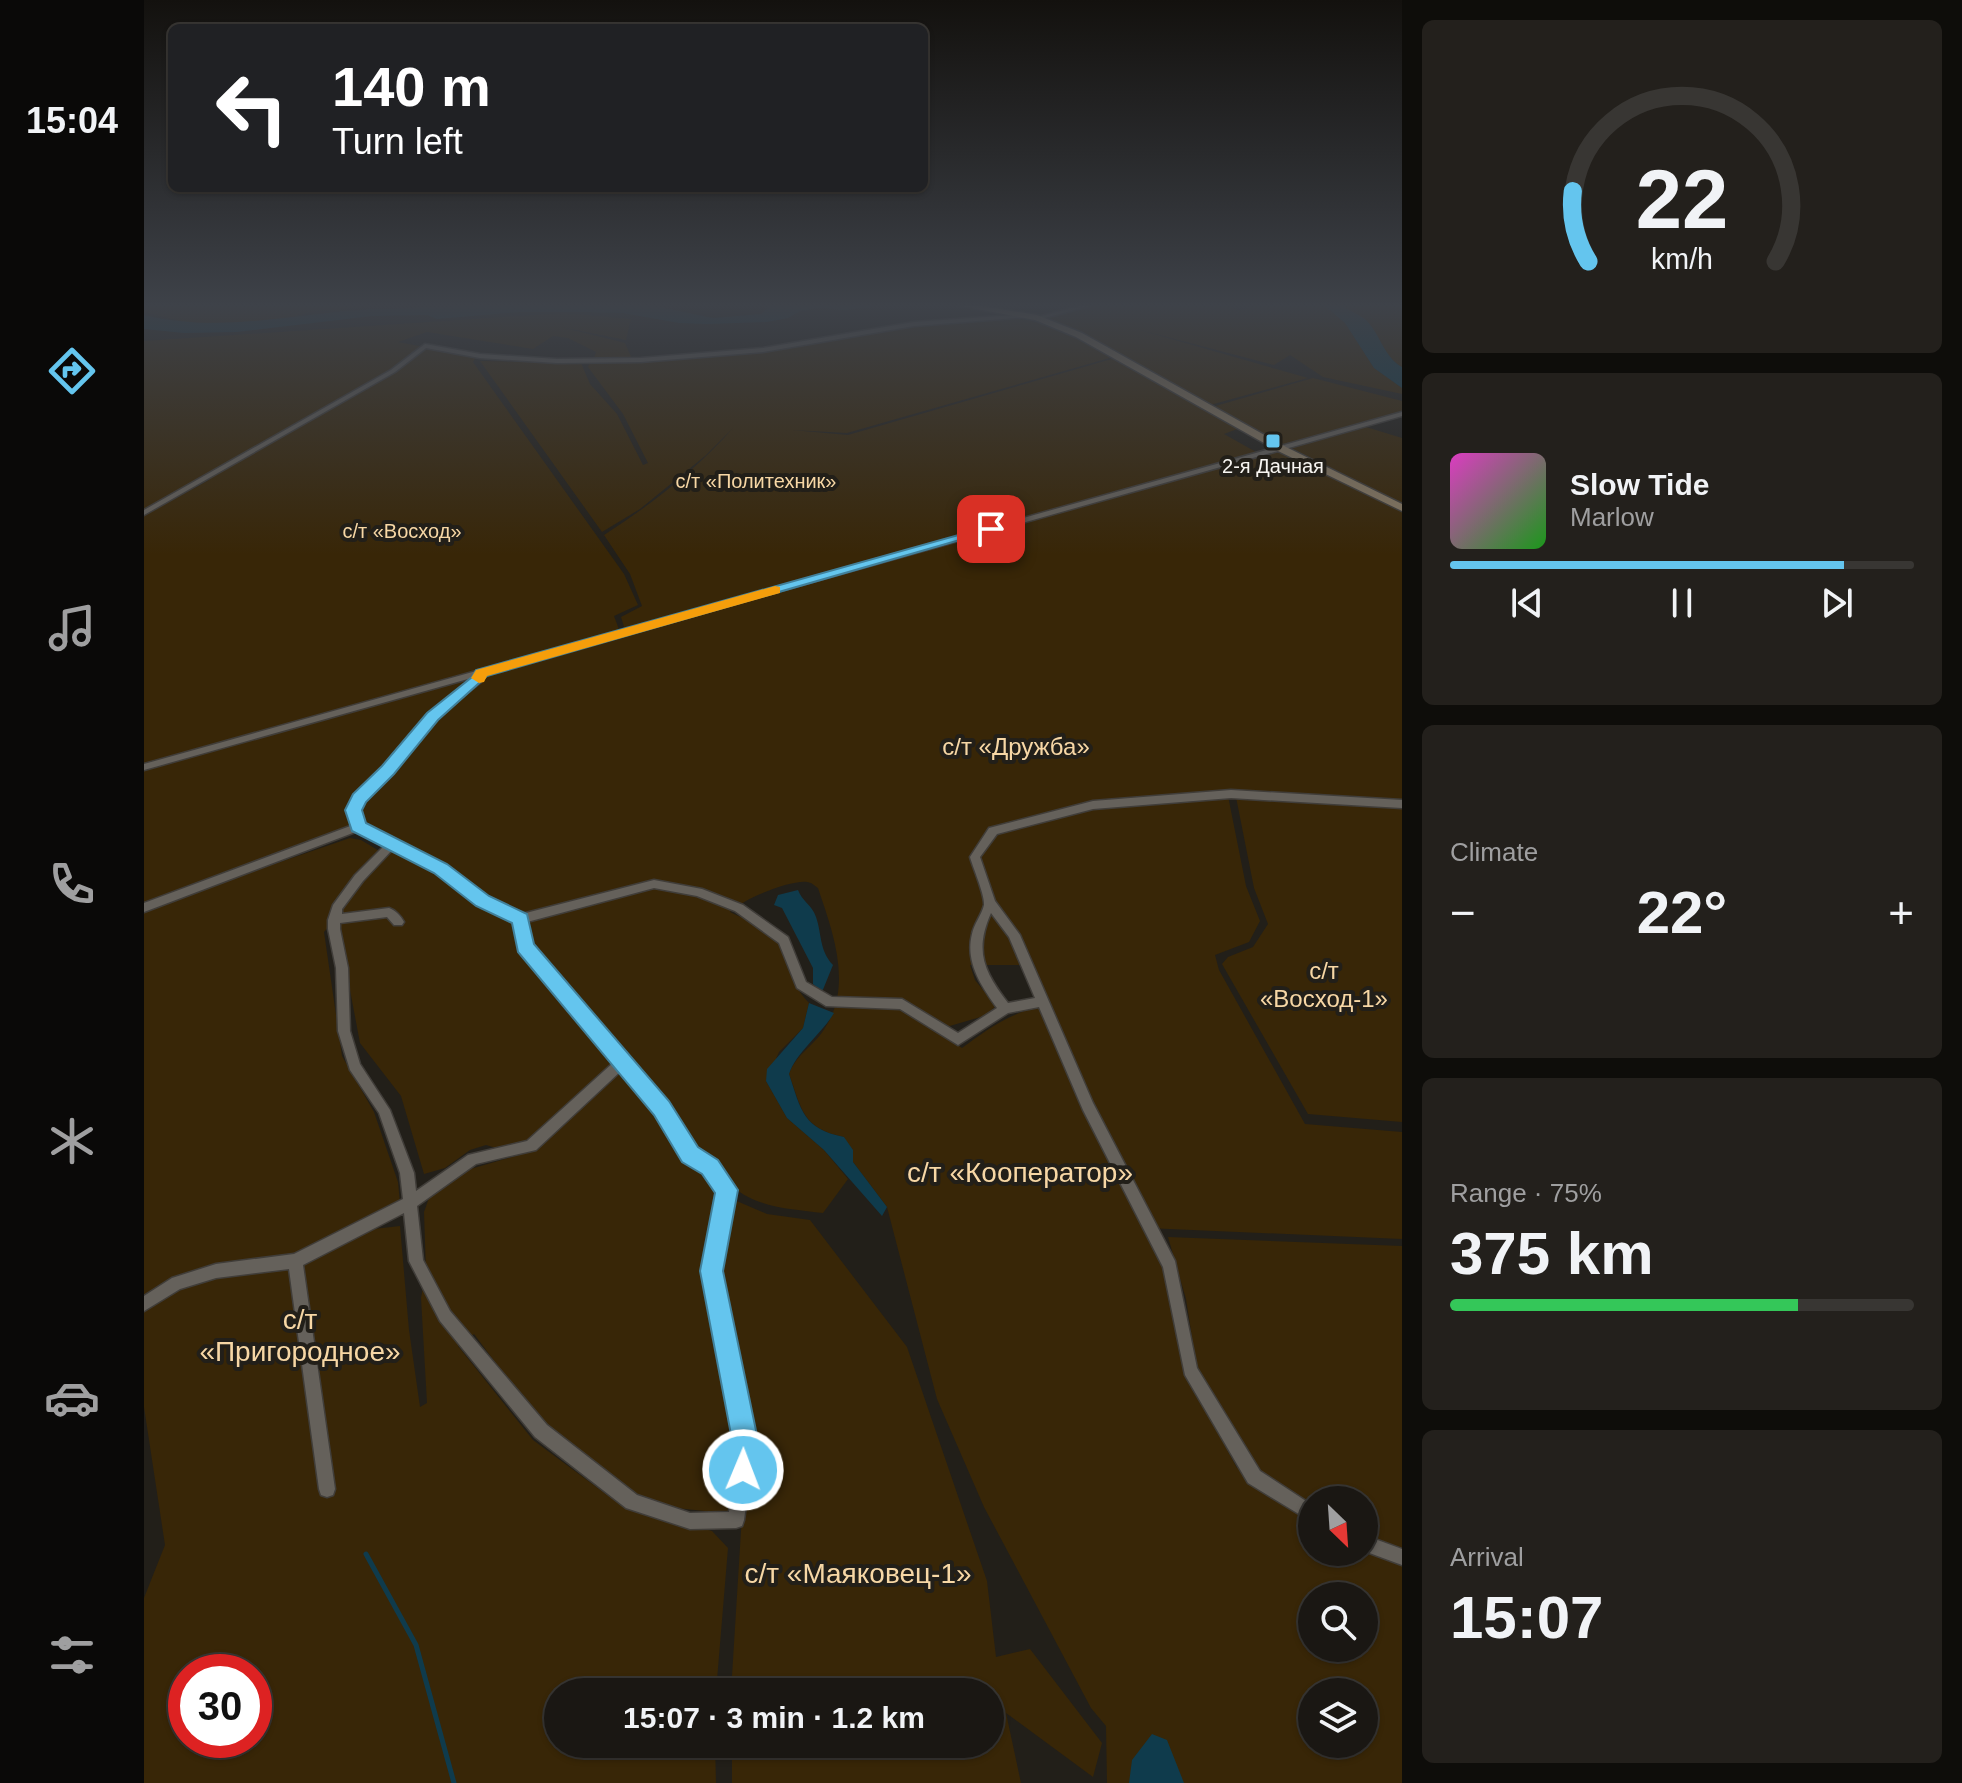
<!DOCTYPE html>
<meta charset="utf-8">
<style>
:root{--surface:#1a1713;--page:#23201c;--text:#f1f3f6;--muted:#9f9fa0;--line:#383633;--accent:#64c5ee}
body{margin:0;font-family:Helvetica,sans-serif;background:var(--page);color:var(--text);height:100vh;display:flex;flex-direction:column;font-size:30px;white-space:nowrap}
*{box-sizing:border-box;margin:0}
p{font-size:26px;color:var(--muted)}
.icon{flex:none;width:44px;height:44px;fill:none;stroke:currentColor;stroke-width:2;stroke-linecap:round;stroke-linejoin:round}
.map{position:relative;flex:1;overflow:hidden}
.drawer{display:flex;flex-direction:column;gap:20px;padding:20px;background:#0e0d0a;width:560px}
.drawer>*{flex:none}
.hud{position:absolute;left:24px;top:24px;width:760px;height:168px;border-radius:12px;box-shadow:0 2px 6px #0004,0 0 0 2px var(--line);background:#202124;color:#fff;overflow:hidden}
.needle{width:52px;rotate:155deg}
.fabs{position:absolute;left:1154px;top:1486px;display:grid;gap:16px}
.fabs a{display:grid;place-items:center;width:80px;height:80px;border-radius:50%;background:var(--surface);box-shadow:0 2px 6px #0004,0 0 0 2px var(--line);font-size:40px}
.speed{position:absolute;left:24px;top:1654px;display:flex;gap:16px;font-size:40px;font-weight:700;text-align:center}
.speed>*{display:grid;place-content:center;width:104px;height:104px;border-radius:50%;background:var(--surface);box-shadow:0 2px 6px #0004,0 0 0 2px var(--line);line-height:1}
.speed .limit{border:12px solid #d22;background:#fff;color:#111}
.pin{position:absolute;display:grid;place-items:center;width:68px;height:68px;color:#fff;margin:-34px;border-radius:16px;box-shadow:0 4px 12px #0006}
.me{position:absolute;width:88px;margin:-44px;rotate:1deg;stroke-linejoin:round;filter:drop-shadow(0 0 6px #0008)}
.turn{display:flex;align-items:center;gap:28px;height:168px;padding:0 32px;font-size:36px}
.turn .icon{width:104px;height:104px;stroke-width:2.5}
.turn b{display:block;font-size:56px;line-height:68px}
.big{font-size:60px;font-weight:800;line-height:1.1}
.drawer .tile{flex:1;display:flex;flex-direction:column;justify-content:center;gap:12px;min-width:0;padding:0 28px;border-radius:12px;background:var(--page)}
.drawer .dial{align-items:center;gap:0}
.dial svg{height:208px;overflow:visible;fill:none;stroke:var(--line);stroke-width:7;stroke-linecap:round;text-anchor:middle}
.dial text{fill:var(--text);stroke:none}
.song{display:flex;align-items:center;gap:24px}
.cover{width:96px;height:96px;border-radius:12px;background:linear-gradient(135deg,hsl(310 70% 55%),hsl(120 70% 35%))}
.played{height:8px;border-radius:4px;background:linear-gradient(90deg,var(--accent) 85%,var(--line) 85%)}
.keys{display:flex;justify-content:space-around;direction:ltr}
.heat{display:flex;justify-content:space-between;align-items:center;font-size:44px;direction:ltr}
.charge{height:12px;border-radius:6px;background:linear-gradient(90deg,#34c759 75%,var(--line) 0)}
.trip{position:absolute;left:400px;top:1678px;width:460px;height:80px;border-radius:40px;background:var(--surface);box-shadow:0 2px 6px #0004,0 0 0 2px var(--line);font-weight:800;line-height:80px;text-align:center}
main{display:flex;flex:1;min-height:0}
.tabs{display:flex;flex-direction:column;width:144px;justify-content:space-around;align-items:center;background:#0a0908;color:var(--muted)}
.tabs .icon{width:56px;height:56px}
.tabs .selected{color:var(--accent)}
.tabs b{font-size:36px;color:var(--text)}
.map>svg:first-child{display:block}
.green{fill:#382607;fill-rule:evenodd}
.water{fill:#0f3b4c}
.lines{fill:none;stroke-linecap:round;stroke-linejoin:round}
.stream{stroke:#0f3b4c;stroke-width:5}
.minor-casing{stroke:#403d39;stroke-width:3}
.secondary-casing{stroke:#403d39;stroke-width:3}
.minor{fill:#65615b;fill-rule:evenodd}
.secondary{fill:#887962;fill-rule:evenodd}
.route{fill:#64c5ee;stroke:#41809b;stroke-width:2}
.slow{fill:#f59e0b}
.poi-dot{fill:#64c5ee;stroke:#221f19;stroke-width:3}
.labels{text-anchor:middle;dominant-baseline:central;stroke-width:8;stroke-linejoin:round;paint-order:stroke}
.far-poi-label{font-size:20px;fill:#f7f5f1;stroke:#221f19}
.far-park-label{font-size:20px;fill:#f7d7a5;stroke:#221f19}
.park-label{font-size:24px;fill:#f7d7a5;stroke:#221f19}
.near-park-label{font-size:28px;fill:#f7d7a5;stroke:#221f19}
</style>
<main>
<nav class="tabs">
<b>15:04</b>
<svg class="icon selected" aria-label="directions" viewBox="0 0 24 24"><path d="M12 3l9 9-9 9-9-9zM9 14v-3h6M13 9l2 2-2 2"/></svg>
<svg class="icon" aria-label="music" viewBox="0 0 24 24"><path d="M9 18V5l10-2v13"/><circle cx="6" cy="18" r="3"/><circle cx="16" cy="16" r="3"/></svg>
<svg class="icon" aria-label="phone" viewBox="0 0 24 24"><path d="M5 4h4l2 5-3 2q2 4 5 5l2-3 5 2v4C11 20 4 13 5 4z"/></svg>
<svg class="icon" aria-label="climate" viewBox="0 0 24 24"><path d="M12 3v18M4 7l16 10M4 17L20 7"/></svg>
<svg class="icon" aria-label="car" viewBox="0 0 24 24"><path d="M5 17H2v-5l4-1 3-4h7l3 4 3 1v5h-3M9 17h6M6 11h13"/><circle cx="7" cy="17" r="2"/><circle cx="17" cy="17" r="2"/></svg>
<svg class="icon" aria-label="filters" viewBox="0 0 24 24"><path d="M4 7h16M4 17h16"/><circle cx="9" cy="7" r="2"/><circle cx="15" cy="17" r="2"/></svg>
</nav>
<div class="map">
<svg width="1258" height="1783" viewBox="0 0 1258 1783">
<rect width="100%" height="100%" fill="#221f19"/>
<path class="green" d="M0,305H249L166,312L145,318L95,323L49,324L0,312Z
M950,305H1083L1094,310L1117,305H1180L1201,323L1230,368L1258,388V394L1179,377L1146,355L1130,365L989,328L1164,378L1066,405L938,333L901,317Z
M1198,305H1258V367C1241,358 1237,337 1224,322C1218,315 1206,312 1198,305Z
M420,313L487,319L482,340L417,327L481,343L488,359H450L452,352L424,338L409,336L389,349L283,332L254,342L332,357L329,362L480,574L494,605L470,616L476,632L0,764V516L65,480L67,474L0,509V341Z
M858,318C901,318 932,336 969,357L703,433L648,430L704,435L971,358L1096,428L1080,434L1112,452L481,630L477,617L498,606L486,574L460,535C508,504 552,470 589,428L561,456L496,509L458,532L336,361L437,363L446,384L473,414L499,465L504,463L479,414L444,367L446,363L497,362L620,351L774,325Z
M1169,378L1258,401V412L1138,445L1068,407Z
M1222,427L1258,438V503L1147,448Z
M1138,451L1258,512V800L1083,791L1102,886L1116,921L1105,942L1071,955L1075,970L1161,1124L1258,1132V1239L1003,1228L1022,1267L1035,1319L1039,1369L1093,1468L1104,1458L1053,1369L1042,1299L1024,1237L1258,1246V1783H963L962,1726L947,1708L840,1507L793,1399L743,1207L709,1162L700,1137C659,1129 658,1110 645,1074C652,1055 668,1047 679,1031C710,987 689,933 674,888C671,886 667,882 663,882C645,880 597,900 586,912C602,920 624,927 634,942C649,966 642,978 665,1003L659,1028L635,1052L622,1081L643,1118L680,1150L704,1179L679,1213C648,1209 614,1208 589,1187C576,1177 573,1165 557,1158L549,1166L576,1191L560,1272L586,1393L570,1268L588,1199L623,1214L666,1220L763,1347L843,1581L852,1657L886,1649L958,1743L949,1777L862,1713L877,1783H588V1744H846V1692H587L598,1515L532,1508L489,1493L399,1426L330,1334L314,1346L389,1440L478,1506L568,1531L584,1548L572,1692H414V1744H571L572,1783H0V1598L21,1545L0,1407V770ZM217,823L255,843L242,855L217,840L206,838L104,873ZM185,926L206,990L216,1043L257,1096L280,1174L301,1168L326,1150L342,1145L375,1155L323,1170L285,1198L280,1212L282,1272L277,1298L283,1403L276,1407L265,1330L256,1226L195,1233L256,1203L254,1182L230,1112L198,1056L180,932ZM826,965H888L905,1005C870,1010 845,1028 818,1048L792,1030L840,1016L852,1006L831,980ZM1168,1500H1220V1552H1168ZM1168,1596H1220V1648H1168ZM42,1672H110V1740H42ZM1168,1692H1220V1744H1168Z
M1092,797L1258,807V1122L1164,1114L1078,964L1084,957L1109,947L1124,924L1110,888Z"/>
<path class="water" d="M324,305H506L569,318L617,314L626,305H744L701,310L675,308L656,311L644,318L623,322L564,324L535,323L479,313L438,312H376L293,319L283,315L228,316L93,332L40,333L0,329V315C62,330 121,320 183,313C229,307 277,309 324,305Z
M1180,305H1198C1206,312 1218,315 1224,322C1237,337 1241,358 1258,367V388L1230,368L1201,323Z
M654,890C658,901 668,905 672,917C678,934 675,950 689,965L678,992L669,984V968L638,908L630,905L634,895Z
M665,1003L690,1013C677,1035 653,1051 645,1074C657,1110 659,1129 700,1137L709,1150V1162L743,1207L738,1216L680,1150L643,1118L622,1081L623,1069L659,1028Z
M1008,1734L1023,1740L1040,1783H985L988,1760Z"/>
<g class="lines">
<path class="stream" d="M222,1554L272,1645L310,1783"/>
<defs>
<path id="minor" d="M939,305H949L893,320L890,318Z
M883,314L885,315V317L770,326L619,352L497,362L413,363L336,358L282,348L251,372L0,515V510L247,370L281,344L336,354L413,359L497,358L619,348L770,322Z
M1258,412V416L342,674L337,682L292,718L248,772L219,801L215,810L220,825L300,866L343,898L378,914L510,880L558,889L599,905L644,937L662,982L688,997L758,999L814,1033L853,1008C837,986 821,962 828,934C830,924 838,914 840,905C841,895 829,868 826,857L845,828L949,801L1087,790L1258,800V808L1087,798L949,809L853,834L836,857L851,901L876,935L949,1103L1031,1261L1053,1368L1116,1471L1168,1505V1522L1104,1483L1041,1375L1019,1267L939,1110L895,1007L864,1013L814,1045L756,1009L682,1006L653,988L635,943L591,911L553,896L510,888L383,922L386,944L523,1104L551,1150L571,1163L590,1190L574,1271L610,1445L600,1520L598,1526L592,1528L546,1529L482,1508L391,1437L296,1321L265,1261L260,1213L159,1265L191,1489L189,1495L183,1497L177,1495L175,1489L145,1269L72,1278L36,1289L0,1311V1296L28,1278L72,1264L150,1254L259,1199L256,1173L235,1113L206,1070L194,1031L192,968L184,929V920L189,905L211,875L241,845L214,831L0,912V903L209,825L205,810L211,796L240,768L286,714L331,677L0,770V764ZM249,849L292,872L335,904L372,921L377,949L471,1061L383,1141L324,1155L272,1191L270,1173L246,1110L216,1064L206,1031L204,968L196,929V923L243,917L250,925H258L260,922C257,916 251,910 245,908L198,914V909L219,881ZM847,913L865,937L891,998L864,1003C840,972 830,951 847,913ZM478,1070L513,1112L541,1158L561,1171L576,1191L560,1271L594,1445L585,1512L546,1513L493,1495L403,1425L306,1311L279,1260L273,1206L332,1164L392,1150Z
M1220,1535L1258,1549V1565L1220,1551Z"/>
<path id="secondary" d="M812,305H831L893,315L938,333L1142,447L1258,504V511L1134,451L932,337L891,320Z"/>
</defs>
<use href="#minor" class="minor-casing"/>
<use href="#secondary" class="secondary-casing"/>
<use href="#minor" class="minor"/>
<use href="#secondary" class="secondary"/>
</g>
<linearGradient id="sky" x2="0" y2="1"><stop stop-color="#13110e"/><stop offset="0.55" stop-color="#3e4249"/><stop offset="1" stop-color="#3e4249" stop-opacity="0"/></linearGradient>
<rect width="1258" height="555" fill="url(#sky)"/>
<path class="route" d="M843,527L854,529L343,676L294,720L250,774L222,802L218,810L222,823L303,864L345,896L383,914L390,944L525,1101L554,1147L574,1160L594,1190L579,1271L615,1445L608,1480L599,1484L589,1480L586,1470L589,1445L556,1271L571,1193L558,1174L538,1162L510,1115L374,952L368,923L332,906L290,873L208,831L201,810L209,794L238,766L283,713L328,677L332,670Z"/>
<path class="slow" d="M631,586L636,587V593L343,676L340,682L335,683L327,678L332,670Z"/>
<rect class="poi-dot" x="1121" y="433" width="16" height="16" rx="4"/>
<g class="labels">
<g class="far-poi-label">
<text x="1129" y="466">2-я Дачная</text>
</g>
<g class="far-park-label">
<text x="612" y="481">с/т «Политехник»</text>
<text x="258" y="531">с/т «Восход»</text>
</g>
<g class="park-label">
<text x="872" y="746">с/т «Дружба»</text>
<text x="1180" y="970">с/т<tspan x="1180" dy="28">«Восход-1»</tspan></text>
</g>
<g class="near-park-label">
<text x="876" y="1172">с/т «Кооператор»</text>
<text x="156" y="1319">с/т<tspan x="156" dy="32">«Пригородное»</tspan></text>
<text x="714" y="1573">с/т «Маяковец-1»</text>
</g>
</g>
</svg>
<div class="fabs">
<a><svg class="needle" viewBox="-14 -14 28 28"><path d="M0-13l5 13h-10z" fill="#e53935"/><path d="M0 13l5-13h-10z" fill="#9f9fa0"/></svg></a>
<a><svg class="icon" aria-label="search" viewBox="0 0 24 24"><circle cx="10" cy="10" r="6"/><path d="M15 15l6 6"/></svg></a>
<a><svg class="icon" aria-label="layers" viewBox="0 0 24 24"><path d="M12 4l9 5-9 5-9-5zM3 14l9 5 9-5"/></svg></a>
</div>
<div class="speed"><div class="limit">30</div></div>
<div class="pin" style="left:847px;top:529px;background:#d93025"><svg class="icon" aria-label="arrive" viewBox="0 0 24 24"><path d="M6 21V4h12l-3 4 3 4H6"/></svg></div>
<svg class="me" style="left:599px;top:1470px" viewBox="-20 -20 40 40"><circle r="17" fill="#64c5ee" stroke="#fff" stroke-width="3"/><path d="M0-11L8 9 0 5-8 9z" fill="#fff"/></svg>
<div class="trip">15:07 · 3 min · 1.2 km</div>
<div class="hud">
<div class="turn"><svg class="icon" aria-label="left" viewBox="0 0 24 24"><path d="M17 20v-9H6M10 6l-5 5 5 5"/></svg><div><b>140 m</b>Turn left</div></div>
</div>
</div>
<section class="drawer">
<div class="tile dial"><svg viewBox="0 0 100 80">
<path d="M14 69A42 42 0 1 1 86 69"/>
<path d="M14 69A42 42 0 0 1 8 42" stroke="#64c5ee"/>
<text x="50" y="56" font-size="32" font-weight="700">22</text>
<text x="50" y="72" font-size="11">km/h</text>
</svg></div>
<div class="tile">
<div class="song"><i class="cover"></i><div><b>Slow Tide</b><p>Marlow</p></div></div>
<div class="played"></div>
<div class="keys"><svg class="icon" aria-label="previous" viewBox="0 0 24 24"><path d="M18 5L8 12l10 7zM5 5v14"/></svg><svg class="icon" aria-label="pause" viewBox="0 0 24 24"><path d="M8 5v14M16 5v14"/></svg><svg class="icon" aria-label="next" viewBox="0 0 24 24"><path d="M6 5l10 7-10 7zM19 5v14"/></svg></div>
</div>
<div class="tile"><p>Climate</p>
<div class="heat"><a>−</a><b class="big">22°</b><a>+</a></div>
</div>
<div class="tile"><p>Range · 75%</p><b class="big">375 km</b><div class="charge"></div></div>
<div class="tile"><p>Arrival</p><b class="big">15:07</b></div>
</section>
</main>
